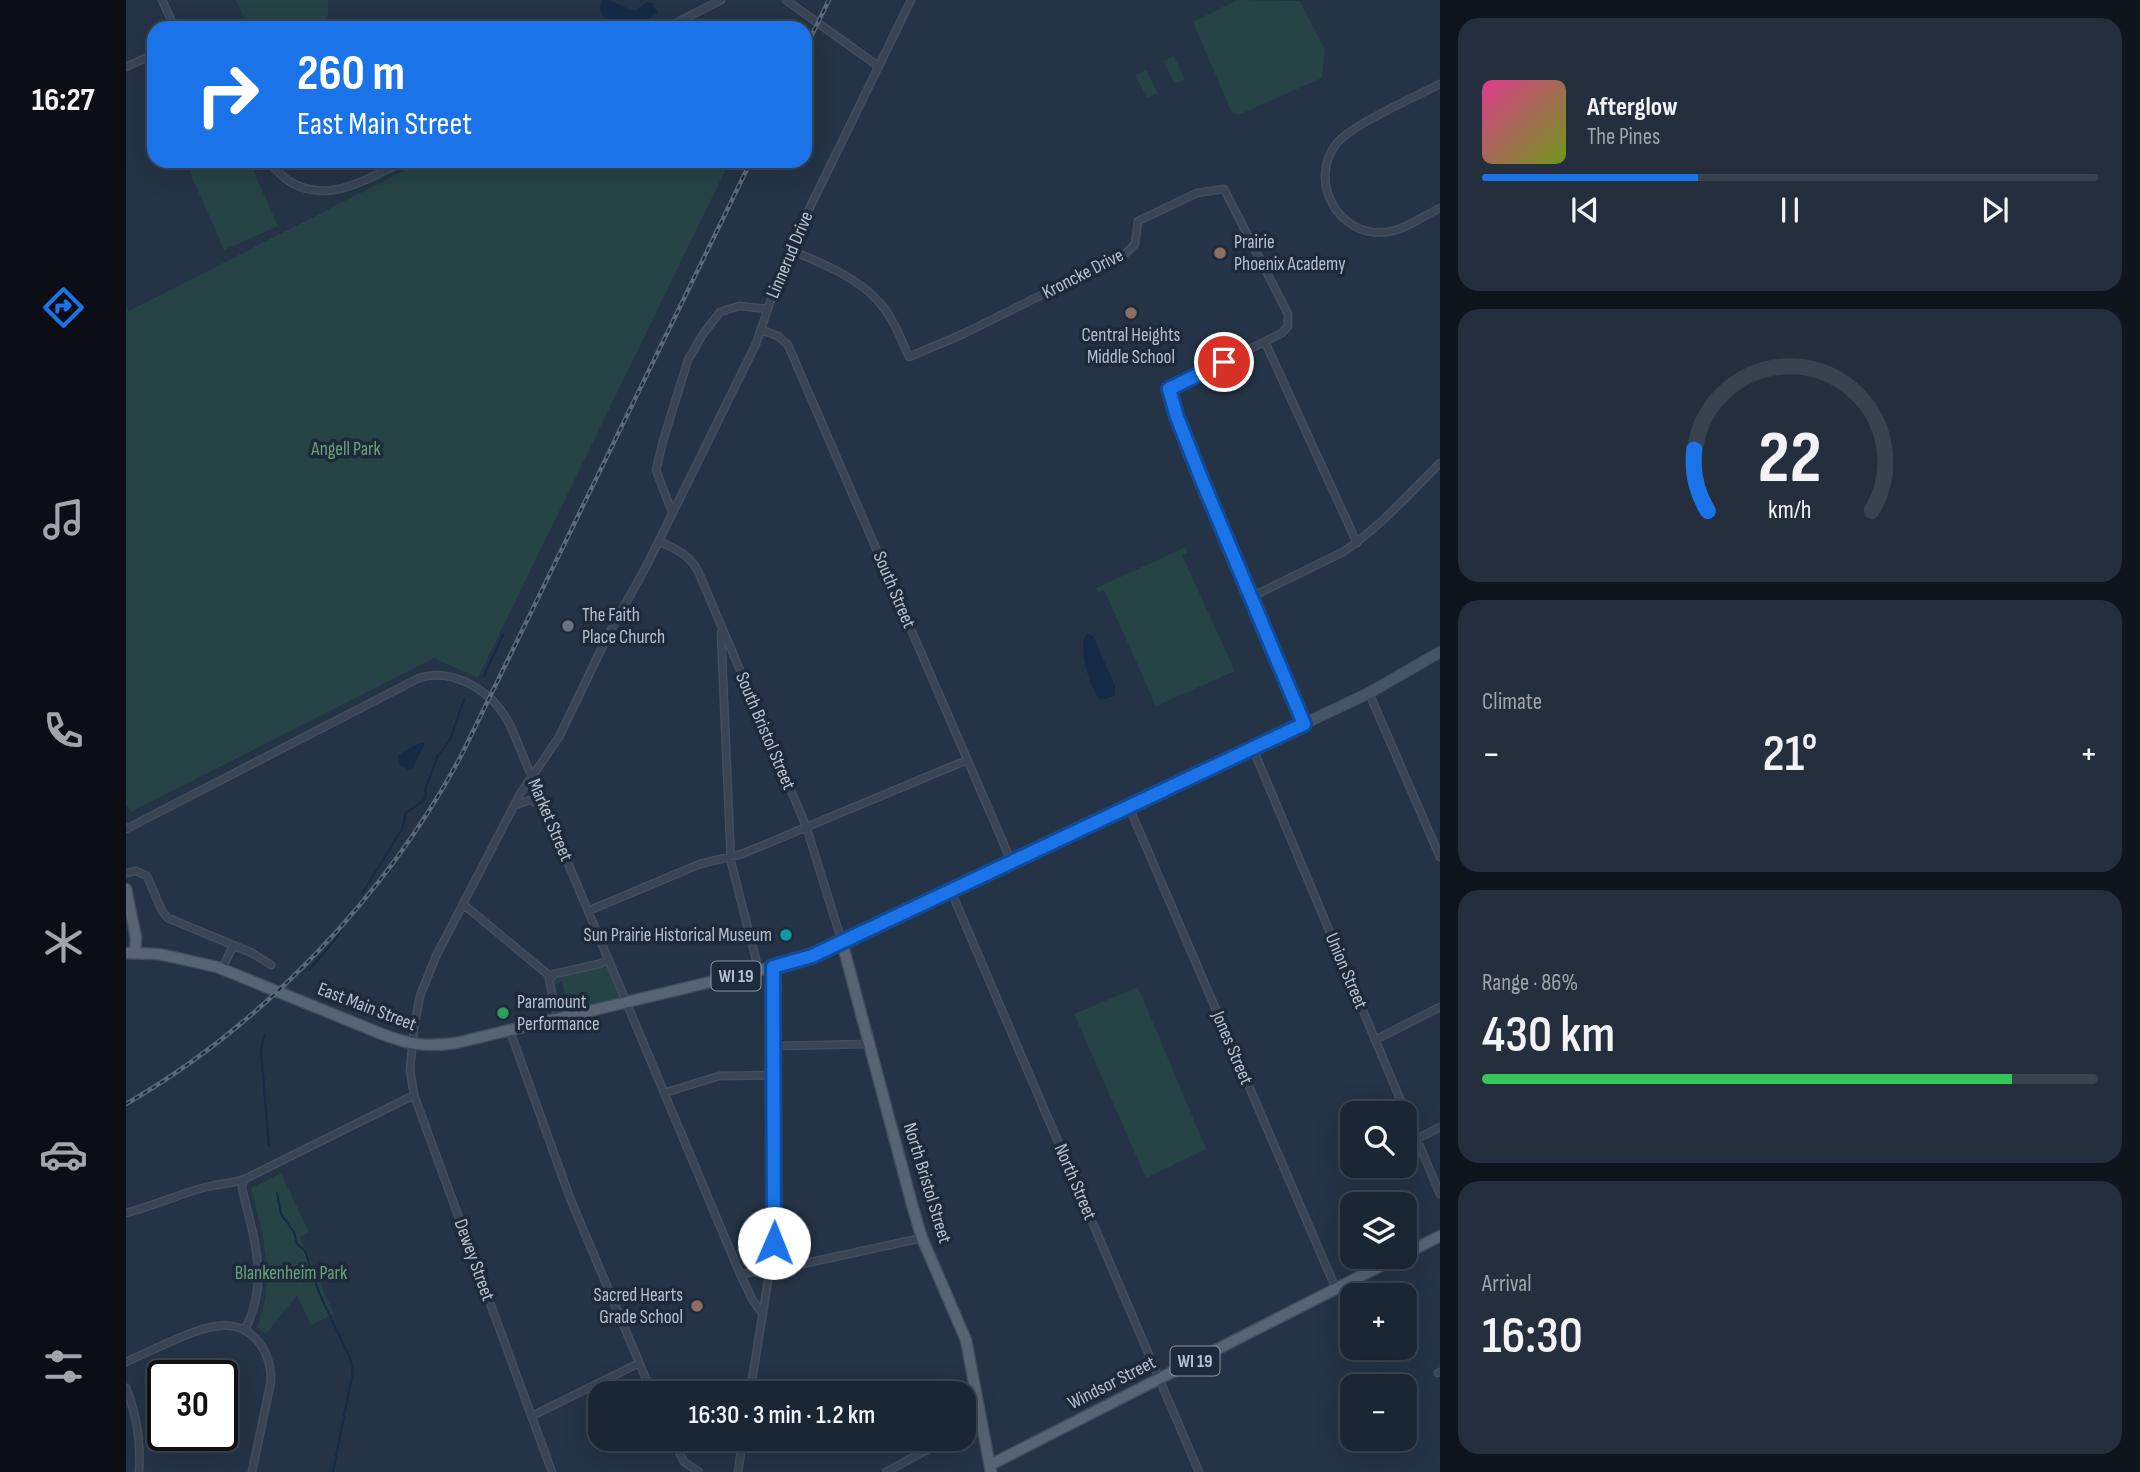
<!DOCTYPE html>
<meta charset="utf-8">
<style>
:root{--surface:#1b2634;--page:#242e3c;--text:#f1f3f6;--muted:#a0a5ac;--line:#39434f;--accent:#1a73e8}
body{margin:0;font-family:"Sofia Sans Condensed",sans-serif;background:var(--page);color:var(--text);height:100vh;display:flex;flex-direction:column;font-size:26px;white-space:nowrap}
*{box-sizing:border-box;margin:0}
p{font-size:23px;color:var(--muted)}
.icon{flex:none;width:38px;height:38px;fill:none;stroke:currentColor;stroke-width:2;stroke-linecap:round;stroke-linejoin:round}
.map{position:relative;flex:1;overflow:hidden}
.sheet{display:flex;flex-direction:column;gap:18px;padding:18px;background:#0f151d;width:700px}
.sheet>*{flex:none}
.hud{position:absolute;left:21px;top:21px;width:665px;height:147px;border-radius:21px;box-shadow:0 7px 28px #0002,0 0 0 2px var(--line);background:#1a73e8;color:#fff;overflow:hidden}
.buttons{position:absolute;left:1214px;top:1101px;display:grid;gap:14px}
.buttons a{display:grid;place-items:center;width:77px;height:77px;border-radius:14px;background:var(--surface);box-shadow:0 7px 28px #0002,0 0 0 2px var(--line);font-size:35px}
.speed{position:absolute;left:21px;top:1360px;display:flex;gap:14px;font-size:35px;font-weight:700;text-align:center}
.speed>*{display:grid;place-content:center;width:91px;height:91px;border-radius:50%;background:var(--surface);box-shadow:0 7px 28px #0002,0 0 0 2px var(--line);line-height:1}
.speed .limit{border:4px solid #111;border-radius:10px;background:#fff;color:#111}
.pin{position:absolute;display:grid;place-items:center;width:60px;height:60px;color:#fff;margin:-30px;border:4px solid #fff;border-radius:50%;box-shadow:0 2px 7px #0007}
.me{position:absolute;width:77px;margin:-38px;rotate:1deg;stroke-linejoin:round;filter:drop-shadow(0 0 5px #0008)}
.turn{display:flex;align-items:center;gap:24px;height:147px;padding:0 35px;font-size:32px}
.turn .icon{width:91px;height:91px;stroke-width:2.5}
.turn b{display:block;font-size:49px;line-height:60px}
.big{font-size:52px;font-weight:600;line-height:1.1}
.sheet .card{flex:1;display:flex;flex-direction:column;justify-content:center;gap:10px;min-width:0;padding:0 24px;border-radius:21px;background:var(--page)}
.sheet .dial{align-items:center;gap:0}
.dial svg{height:182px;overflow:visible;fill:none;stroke:var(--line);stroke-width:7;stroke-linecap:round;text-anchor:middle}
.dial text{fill:var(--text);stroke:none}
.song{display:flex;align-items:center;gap:21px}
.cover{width:84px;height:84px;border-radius:10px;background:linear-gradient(135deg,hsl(330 70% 55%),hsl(80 70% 35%))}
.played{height:7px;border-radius:4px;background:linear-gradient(90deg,var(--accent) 35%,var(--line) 35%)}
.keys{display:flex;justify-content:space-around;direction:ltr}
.heat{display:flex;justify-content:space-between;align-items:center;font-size:38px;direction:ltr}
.charge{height:10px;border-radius:5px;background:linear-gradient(90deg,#34c759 86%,var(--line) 0)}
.trip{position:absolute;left:462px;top:1381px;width:388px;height:70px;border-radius:21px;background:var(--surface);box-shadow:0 7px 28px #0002,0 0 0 2px var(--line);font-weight:600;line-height:70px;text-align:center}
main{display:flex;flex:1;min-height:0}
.dock{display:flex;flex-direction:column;width:126px;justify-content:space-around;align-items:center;background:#0b0f15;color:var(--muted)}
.dock .icon{width:49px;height:49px}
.dock .selected{color:var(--accent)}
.dock b{font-size:32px;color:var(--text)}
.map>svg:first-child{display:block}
.green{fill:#264346}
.water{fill:#152a45}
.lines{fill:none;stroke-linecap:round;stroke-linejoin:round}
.stream{stroke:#152a45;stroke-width:2}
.street-casing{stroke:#424e5e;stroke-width:9}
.secondary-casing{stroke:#424e5e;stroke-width:12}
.primary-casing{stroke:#424e5e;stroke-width:13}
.street{stroke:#394554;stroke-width:6}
.secondary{stroke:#465468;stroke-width:10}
.primary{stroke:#576474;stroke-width:10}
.rail-casing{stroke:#5a697c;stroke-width:4.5}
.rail{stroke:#1d2a3a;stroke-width:2;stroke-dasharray:5;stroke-linecap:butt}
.route-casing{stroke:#114b97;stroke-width:18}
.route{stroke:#1a73e8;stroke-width:12}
.education-dot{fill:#8d6e63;stroke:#1d2a3a;stroke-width:2.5}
.worship-dot{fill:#6b7280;stroke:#1d2a3a;stroke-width:2.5}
.culture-dot{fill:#0f9aa8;stroke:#1d2a3a;stroke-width:2.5}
.leisure-dot{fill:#2e9e5b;stroke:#1d2a3a;stroke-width:2.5}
.labels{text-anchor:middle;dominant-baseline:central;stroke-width:7;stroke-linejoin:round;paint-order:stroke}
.shield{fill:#1d2a3a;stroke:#8893a2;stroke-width:2}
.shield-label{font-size:18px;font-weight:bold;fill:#b6c0ce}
.poi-label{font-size:19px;fill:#b6c0ce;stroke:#1d2a3a;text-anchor:start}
.street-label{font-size:19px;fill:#b6c0ce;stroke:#1d2a3a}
.park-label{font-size:19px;fill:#6ba176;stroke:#1d2a3a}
</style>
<main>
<nav class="dock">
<b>16:27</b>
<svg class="icon selected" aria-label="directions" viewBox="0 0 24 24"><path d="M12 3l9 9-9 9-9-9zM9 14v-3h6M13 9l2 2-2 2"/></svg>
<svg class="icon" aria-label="music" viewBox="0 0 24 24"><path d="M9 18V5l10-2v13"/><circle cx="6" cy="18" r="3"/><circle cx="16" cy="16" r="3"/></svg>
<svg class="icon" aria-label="phone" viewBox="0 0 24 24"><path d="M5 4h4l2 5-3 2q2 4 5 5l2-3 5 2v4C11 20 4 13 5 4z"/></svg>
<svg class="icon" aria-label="climate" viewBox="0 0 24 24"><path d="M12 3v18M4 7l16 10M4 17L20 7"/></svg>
<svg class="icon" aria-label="car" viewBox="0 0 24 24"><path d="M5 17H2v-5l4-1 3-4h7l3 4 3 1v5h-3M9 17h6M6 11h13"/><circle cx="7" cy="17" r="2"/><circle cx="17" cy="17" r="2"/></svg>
<svg class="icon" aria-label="filters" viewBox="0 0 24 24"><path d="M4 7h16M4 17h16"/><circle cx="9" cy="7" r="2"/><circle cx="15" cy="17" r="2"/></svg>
</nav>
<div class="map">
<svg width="1314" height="1472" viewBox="0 0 1314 1472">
<rect width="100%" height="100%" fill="#243345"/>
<path class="green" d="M110,0H202V16L197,28H123Z
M1111,0L1174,1L1199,50L1196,78L1112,115L1106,113L1067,22Z
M1048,56L1059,79L1049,84L1037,61Z
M1020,70L1032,93L1021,98L1009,75Z
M59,161H123L152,226L98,250Z
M297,161H604L352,678L308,658L5,812L0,805V305L3,311Z
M1060,547L1062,552L1056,555L1109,671L1030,706L978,590L972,592L970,588Z
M482,960L501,1003L432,1019L429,1005L440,998L436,981L425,988L423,980L428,974Z
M1012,987L1080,1149L1020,1178L948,1014Z
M155,1173L183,1232L174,1237L208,1314L185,1325L171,1295L140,1334L131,1327C151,1276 137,1239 125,1188Z"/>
<path class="water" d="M477,0C489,0 498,8 510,11L521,2L527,4L532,13L506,28H476L480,21L474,9Z
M962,634L967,636L989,686V695L980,699L972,698C962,679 955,658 958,637Z
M294,743H299L286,769L283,770L273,764L272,755Z"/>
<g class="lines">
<path class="stream" d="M358,676L377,635
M236,894L276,829L280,813L297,801L300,796L299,790L311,757L324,740L338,699
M183,970L208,941L216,929
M139,1034L135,1050L143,1146
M151,1193L155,1214L168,1232L171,1244L179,1251L194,1295L224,1358L227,1371L207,1472"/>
<defs>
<path id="street" d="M36,0L49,28
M660,0L752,66
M540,28L595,0
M0,67L28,54
M1314,84C1289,97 1227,124 1211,143C1181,180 1212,238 1260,232C1279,230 1297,216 1314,208
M141,161C149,168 157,178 166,183C205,204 243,178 278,161
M664,250C694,262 733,278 754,303C767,318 775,339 783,357L837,334L1000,253L1009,244L1012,221L1071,193L1098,189L1162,314V326L1156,333L1043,389L1051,417L1075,478L1178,724
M636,330L652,336L662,345L886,863
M1139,342L1231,543
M546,512L530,470L537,441L562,360L577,334L594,312L613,306L642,309
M533,541C549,549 563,554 572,571L680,826L716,942
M1125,597L1217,552C1254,527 1283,494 1314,463
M595,633L605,862L633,971
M1243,693L1314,857
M1127,749L1314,1194
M390,805L404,800L417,807
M1003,807L1210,1289
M0,829L293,678C330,667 369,693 385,727L612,1269L626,1299L636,1313
M0,873L10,871L21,876L36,911L42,918L126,953L145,965
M825,891L1073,1472
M337,904L425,977
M462,911L574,864L616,854L841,760
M96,969L107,946
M432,1019L423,980L428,974L473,964L482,960
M384,1031L444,1198L526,1393
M1249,1040L1314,1007
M648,1046L745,1044
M538,1093L593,1076L649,1075
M1291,1139L1314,1127
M117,1182L116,1188C128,1240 144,1280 119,1330
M0,1213C28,1206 53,1194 80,1187C95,1183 111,1184 123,1177L288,1095
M614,1274L667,1266L796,1238
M0,1362C23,1352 69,1328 92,1326C126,1322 145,1350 145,1381L126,1472
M1312,1373L1314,1372
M0,1388C11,1415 15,1442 13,1472
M624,1393L648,1243L647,967
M406,1416L513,1363
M838,1430L855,1421
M546,1438L558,1462L573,1472
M426,1472L288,1095L284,1070L288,1028L294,996L310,956L394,794L433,737L483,633L521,565L630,344L656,267L671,234L785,0
M612,1472L617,1438
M760,1472L823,1438"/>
<path id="secondary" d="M716,942L1243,693L1314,652"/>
<path id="primary" d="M0,889L10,938L9,952
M0,953L33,954L91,967L256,1034C284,1045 300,1047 330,1043L647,967L686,956L716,942L787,1208L796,1238L840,1340L865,1472
M1279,1254L1314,1236
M864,1465L1274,1256"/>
</defs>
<use href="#street" class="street-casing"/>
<use href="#secondary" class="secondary-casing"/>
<use href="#primary" class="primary-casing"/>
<use href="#street" class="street"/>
<use href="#secondary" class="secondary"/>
<use href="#primary" class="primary"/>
<defs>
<path id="rail" d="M679,49L703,0
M0,1104C137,1025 262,894 336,754L625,161"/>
</defs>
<use href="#rail" class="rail-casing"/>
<use href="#rail" class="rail"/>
</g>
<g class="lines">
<defs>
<path id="route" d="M648,1243L647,967L686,956L1178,724L1075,478L1051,417L1043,389L1098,362"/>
</defs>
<use href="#route" class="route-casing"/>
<use href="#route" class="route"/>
</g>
<g class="education-dot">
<circle cx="1094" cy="253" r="7"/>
<circle cx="1005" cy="313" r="7"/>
<circle cx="571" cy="1306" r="7"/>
</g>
<circle class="worship-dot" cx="442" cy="626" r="7"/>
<circle class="culture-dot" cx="660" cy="935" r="7"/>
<circle class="leisure-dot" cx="377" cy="1013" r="7"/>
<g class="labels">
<g class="shield">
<rect x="585.5" y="961.5" width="49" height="29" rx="5"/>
<rect x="1044.5" y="1346.5" width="49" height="29" rx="5"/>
</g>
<g class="shield-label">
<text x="610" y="976">WI 19</text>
<text x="1069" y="1361">WI 19</text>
</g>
<g class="poi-label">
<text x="1108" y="242">Prairie<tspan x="1108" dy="22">Phoenix Academy</tspan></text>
<text x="1005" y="335" text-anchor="middle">Central Heights<tspan x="1005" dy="22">Middle School</tspan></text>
<text x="456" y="615">The Faith<tspan x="456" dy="22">Place Church</tspan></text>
<text x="646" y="935" text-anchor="end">Sun Prairie Historical Museum</text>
<text x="391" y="1002">Paramount<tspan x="391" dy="22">Performance</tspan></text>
<text x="557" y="1295" text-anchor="end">Sacred Hearts<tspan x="557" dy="22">Grade School</tspan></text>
</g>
<g class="street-label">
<text transform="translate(664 255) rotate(-67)">Linnerud Drive</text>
<text transform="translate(957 274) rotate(-27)">Kroncke Drive</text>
<text transform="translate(768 590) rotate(67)">South Street</text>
<text transform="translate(639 731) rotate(67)">South Bristol Street</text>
<text transform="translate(424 820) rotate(67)">Market Street</text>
<text transform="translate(1220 971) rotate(67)">Union Street</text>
<text transform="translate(241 1007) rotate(21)">East Main Street</text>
<text transform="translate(1106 1048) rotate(67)">Jones Street</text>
<text transform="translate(949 1182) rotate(67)">North Street</text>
<text transform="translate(801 1183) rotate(73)">North Bristol Street</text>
<text transform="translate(348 1260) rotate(70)">Dewey Street</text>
<text transform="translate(986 1383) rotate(-27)">Windsor Street</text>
</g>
<g class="park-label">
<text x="220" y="449">Angell Park</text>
<text x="165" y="1273">Blankenheim Park</text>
</g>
</g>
</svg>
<div class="buttons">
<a><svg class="icon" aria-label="search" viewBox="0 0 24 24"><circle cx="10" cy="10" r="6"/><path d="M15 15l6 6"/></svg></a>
<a><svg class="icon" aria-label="layers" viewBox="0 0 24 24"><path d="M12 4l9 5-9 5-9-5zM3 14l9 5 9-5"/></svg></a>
<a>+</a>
<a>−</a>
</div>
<div class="speed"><div class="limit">30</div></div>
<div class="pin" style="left:1098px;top:362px;background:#d93025"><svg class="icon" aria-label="arrive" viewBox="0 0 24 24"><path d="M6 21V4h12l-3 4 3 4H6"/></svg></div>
<svg class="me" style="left:648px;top:1243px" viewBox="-20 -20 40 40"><circle r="19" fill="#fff"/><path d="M0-13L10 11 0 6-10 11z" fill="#1a73e8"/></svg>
<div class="trip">16:30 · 3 min · 1.2 km</div>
<div class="hud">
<div class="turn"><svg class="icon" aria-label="right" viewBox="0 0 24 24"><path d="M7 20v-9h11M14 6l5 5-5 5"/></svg><div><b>260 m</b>East Main Street</div></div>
</div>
</div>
<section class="sheet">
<div class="card">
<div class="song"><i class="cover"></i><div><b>Afterglow</b><p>The Pines</p></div></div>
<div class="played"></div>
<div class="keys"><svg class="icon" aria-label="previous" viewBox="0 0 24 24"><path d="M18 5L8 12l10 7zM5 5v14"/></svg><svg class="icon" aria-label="pause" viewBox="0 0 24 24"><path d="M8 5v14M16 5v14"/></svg><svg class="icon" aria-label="next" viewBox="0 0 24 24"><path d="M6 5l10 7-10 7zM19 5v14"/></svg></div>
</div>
<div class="card dial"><svg viewBox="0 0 100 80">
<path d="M14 69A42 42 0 1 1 86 69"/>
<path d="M14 69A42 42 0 0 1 8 42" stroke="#1a73e8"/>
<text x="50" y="56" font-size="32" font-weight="700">22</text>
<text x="50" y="72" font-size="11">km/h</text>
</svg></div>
<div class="card"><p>Climate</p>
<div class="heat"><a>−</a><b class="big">21°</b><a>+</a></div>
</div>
<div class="card"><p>Range · 86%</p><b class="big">430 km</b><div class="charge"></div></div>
<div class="card"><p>Arrival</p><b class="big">16:30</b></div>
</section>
</main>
